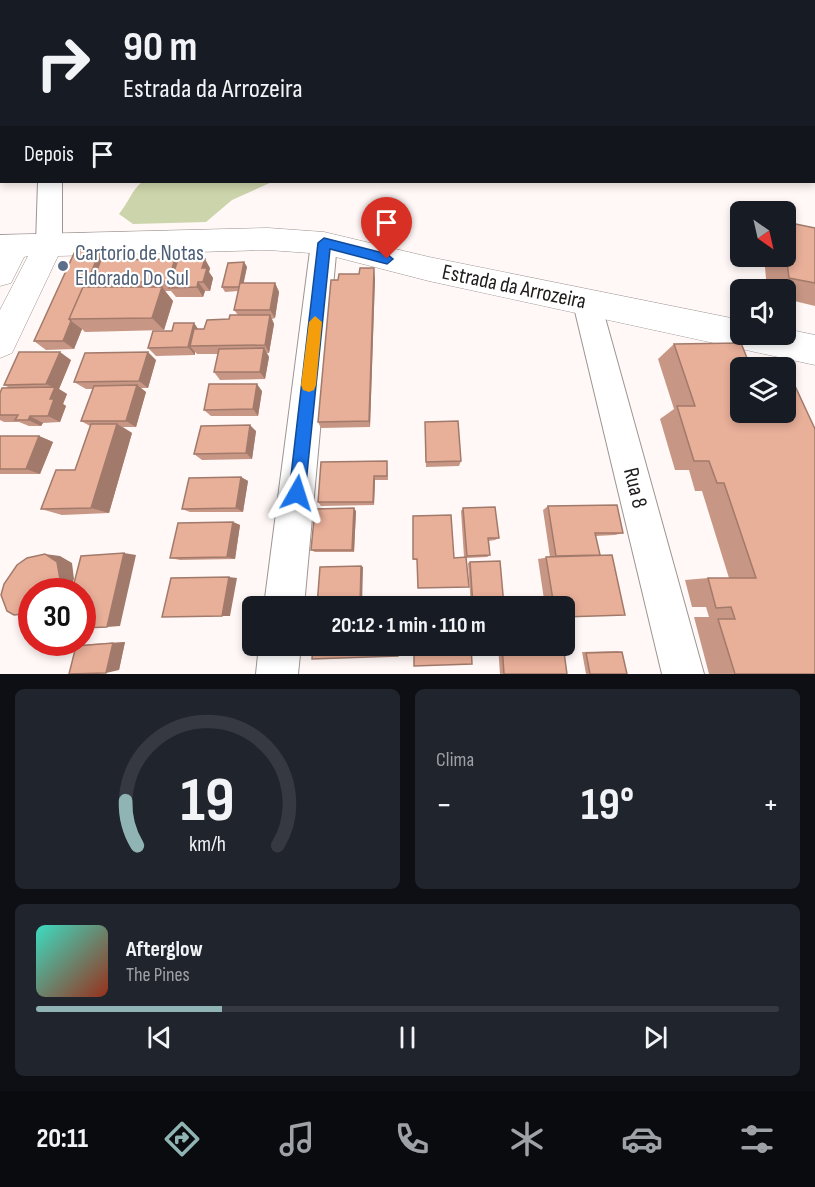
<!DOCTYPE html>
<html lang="pt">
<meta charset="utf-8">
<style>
:root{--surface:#171b24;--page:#20242c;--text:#f1f3f6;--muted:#9ea1a6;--line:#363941;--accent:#90b4b3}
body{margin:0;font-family:"Sofia Sans Condensed",sans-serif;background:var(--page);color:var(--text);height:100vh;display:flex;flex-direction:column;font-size:22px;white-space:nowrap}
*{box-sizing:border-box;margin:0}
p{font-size:20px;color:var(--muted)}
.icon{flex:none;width:33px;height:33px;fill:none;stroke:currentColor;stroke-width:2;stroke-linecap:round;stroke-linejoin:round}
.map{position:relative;height:674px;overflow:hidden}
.drawer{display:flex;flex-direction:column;gap:15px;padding:15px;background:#0d0f14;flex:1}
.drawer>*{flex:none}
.top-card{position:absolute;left:0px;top:0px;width:816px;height:183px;box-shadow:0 3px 9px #0003;background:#171b24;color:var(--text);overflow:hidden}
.needle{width:39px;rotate:146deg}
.controls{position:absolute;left:730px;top:201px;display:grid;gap:12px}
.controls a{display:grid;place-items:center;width:66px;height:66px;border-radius:9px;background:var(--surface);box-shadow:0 3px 9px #0003;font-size:30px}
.speed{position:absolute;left:18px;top:578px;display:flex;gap:12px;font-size:30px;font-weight:700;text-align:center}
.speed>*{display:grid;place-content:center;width:78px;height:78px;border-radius:50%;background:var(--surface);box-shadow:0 3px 9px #0003;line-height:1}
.speed .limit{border:9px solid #d22;background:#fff;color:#111}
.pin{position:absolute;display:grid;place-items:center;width:51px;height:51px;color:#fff;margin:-62px -26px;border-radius:50% 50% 50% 0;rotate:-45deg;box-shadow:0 0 6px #0007}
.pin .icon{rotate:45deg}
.me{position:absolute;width:66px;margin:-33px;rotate:6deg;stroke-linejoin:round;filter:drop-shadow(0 0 4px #0008)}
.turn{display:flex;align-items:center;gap:21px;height:126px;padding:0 24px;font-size:27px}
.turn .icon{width:78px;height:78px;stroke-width:2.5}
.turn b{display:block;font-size:42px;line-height:51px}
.then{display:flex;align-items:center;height:57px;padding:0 24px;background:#0003;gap:12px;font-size:22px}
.big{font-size:45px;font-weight:700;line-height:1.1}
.drawer .tile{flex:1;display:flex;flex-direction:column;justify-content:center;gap:9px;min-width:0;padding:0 21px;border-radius:9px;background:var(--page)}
.drawer .dial{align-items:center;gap:0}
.dial svg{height:156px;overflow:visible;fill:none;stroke:var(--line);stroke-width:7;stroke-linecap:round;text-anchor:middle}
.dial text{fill:var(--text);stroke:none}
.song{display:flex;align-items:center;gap:18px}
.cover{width:72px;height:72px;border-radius:9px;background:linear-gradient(135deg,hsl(170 70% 55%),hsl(10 70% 35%))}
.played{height:6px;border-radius:3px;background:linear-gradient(90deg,var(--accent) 25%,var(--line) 25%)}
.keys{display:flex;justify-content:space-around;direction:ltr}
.heat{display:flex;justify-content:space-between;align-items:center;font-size:33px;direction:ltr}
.drawer .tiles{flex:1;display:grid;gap:15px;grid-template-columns:1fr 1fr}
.tile:last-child{grid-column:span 2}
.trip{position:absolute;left:242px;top:596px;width:333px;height:60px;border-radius:9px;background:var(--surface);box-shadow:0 3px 9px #0003;font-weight:700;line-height:60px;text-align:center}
.tab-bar{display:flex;height:96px;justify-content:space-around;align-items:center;background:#090b0e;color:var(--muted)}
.tab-bar .icon{width:42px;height:42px}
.tab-bar .on{color:var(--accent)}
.tab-bar b{font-size:27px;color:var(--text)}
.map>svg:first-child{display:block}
.green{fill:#ccd4ab}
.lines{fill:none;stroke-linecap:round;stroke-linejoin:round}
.stream{stroke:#b6eefa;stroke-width:4}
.minor-casing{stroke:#9c9592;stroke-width:2}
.major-casing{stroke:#9c9592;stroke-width:1}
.minor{fill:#fff;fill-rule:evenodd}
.major{fill:#fff;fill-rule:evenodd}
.wall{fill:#c89684}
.shaded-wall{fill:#a27a6b}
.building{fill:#e8af99;stroke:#a27a6b;stroke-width:1.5;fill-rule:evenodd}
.route{fill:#1a73e8;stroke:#114b97;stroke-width:1.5}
.slow{fill:#f59e0b}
.service-dot{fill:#5c6f8a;stroke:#fff;stroke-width:2}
.labels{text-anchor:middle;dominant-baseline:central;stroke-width:4.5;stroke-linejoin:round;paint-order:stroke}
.service-label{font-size:22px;fill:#4e5e75;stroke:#fff;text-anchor:start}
.street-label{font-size:22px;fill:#1e1c1b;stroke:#fff}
</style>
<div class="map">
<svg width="815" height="674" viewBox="0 0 815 674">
<rect width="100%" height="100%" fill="#fff8f6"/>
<path class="green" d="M142,182H272L232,200L206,222L133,224L119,214C128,203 132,190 142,182Z"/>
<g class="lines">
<path class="stream" d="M703,0L707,2"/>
<defs>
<path id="minor" d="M0,94H2V107H0Z
M38,182H62V244L58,251L49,254L40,251L36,244Z
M324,233L333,236L337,243L304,606H264L311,243L315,236Z
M587,291L597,295L601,303L704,674H662L573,303L577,295Z
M259,645H301L298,674H256Z"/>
<path id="major" d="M268,228L324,232L429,257L741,320V334H786V329L815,335V365L429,281L324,254L268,250L58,256L12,353L0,358V310L28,256L24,257L11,283L0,286V235Z"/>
</defs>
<use href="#minor" class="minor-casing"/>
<use href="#major" class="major-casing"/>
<use href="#minor" class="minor"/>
<use href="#major" class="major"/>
</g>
<path class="wall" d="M814,121L815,122V168L814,167Z
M815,228V306L786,299V290H767L764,256H786Z
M110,259L109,260L175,259L177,261L210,268L209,272L213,278L210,291H205L203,297H176L171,291H165L173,301L164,330L85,332L82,329L74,349L46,350L34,341Z
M244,262L247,267L243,283H275L279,292L275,318L272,319L274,324L269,353H267L269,357L265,379L220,380L214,372L218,354H197L195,352V355L156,356L148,348L172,331L194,323L198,329H204L238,315L234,310L238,291L225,292L222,287Z
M375,278L370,427L321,428L318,422Z
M674,344L815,674H709L694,617H709L706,607H692L685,580L708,578H729L702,491H695L689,470H675L660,419L674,409L658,359Z
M71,360L59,389L67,394L63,404L66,406L60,422L43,423L41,426H29L19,422H4L0,420V415L10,388L4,385Z
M156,360L148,388H141L146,392L136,427H123L132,433L109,513L62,515L41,509L75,470L90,426L81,421L93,389H86L74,382Z
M262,391L258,416H211L204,410Z
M425,422L461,461L459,466L426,467Z
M256,431L252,459L202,460L194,454Z
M0,436H39L53,442L40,474H0Z
M387,461L388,480H375L374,505L321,506L318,502Z
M241,477L248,481L243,512H190L182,509Z
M548,506L623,533L615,535L596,536L564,606H545L538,559L550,557L543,510Z
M463,508L499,538L495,540L489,541L490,555L487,557L466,558L469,587L418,588L417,560H413V516L454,558L464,557L461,511Z
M356,511L354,552H315L311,550Z
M233,522L240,525L235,559L180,560L170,558Z
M470,562L504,606H471L468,563Z
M125,642L119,670L76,646L91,644Z
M498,645H563L567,674H500Z
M617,651L622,652L627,674H586L582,652Z"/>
<path class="shaded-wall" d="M50,0H63L64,2H47Z
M90,0H107L91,2Z
M0,137L2,139V151H0Z
M101,249L110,259L100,283H92L98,289L72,319Z
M175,259L182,269L173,288L168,281Z
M205,259L210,268L209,272L213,278L210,291L203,282L202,268Z
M244,262L247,267L242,291L239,287Z
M374,268L375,278L370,427L369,421Z
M198,282L205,291L203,297L197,287Z
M275,283L279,292L275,318L270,310Z
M162,287L173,301L164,330L152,318Z
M270,315L274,324L269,353L265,345Z
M71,321L82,329L74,349L63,341Z
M194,323L200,332L190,346L195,352V355L188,347Z
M264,348L269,357L265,379L260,372Z
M60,352L71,360L59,389L67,394L63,404L66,406L60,422L48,416L50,399L55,388L46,384Z
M148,352L156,360L148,388L139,381Z
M257,384L262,391L258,416L253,409Z
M137,385L146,392L136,427L126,421Z
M30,416L43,423L41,426L28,420Z
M117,424L132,433L109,513L91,508Z
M250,425L256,431L252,459L246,453Z
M39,436L53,442L40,474L26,469Z
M374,476L375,480L374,505L373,502Z
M241,477L248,481L243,512L236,508Z
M354,508L356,511L354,552L352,550Z
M233,522L240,525L235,559L227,557Z
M124,553L136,555L120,626L107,627Z
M45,554L60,556L72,563L74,579L69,591H54Z
M361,566L363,567L362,606H360Z
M229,577L237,578L230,616H222Z
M125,642L119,670L106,673L113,643Z"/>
<path class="building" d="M0,0H57L50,2H2V11H0Z
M786,222L815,228V283L789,278L786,253Z
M76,249H101L85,287H83L69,319L71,321L63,341H34Z
M175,259L168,281L92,283L101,260Z
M178,259H205L202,268H207L203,282H198L197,287L169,288Z
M244,262L239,287H222L228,263Z
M360,268H374L369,421L318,422L331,280H338L339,274H359Z
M240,283H275L270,310H234Z
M83,287H162L152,318L69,319Z
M230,315H270L265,345L190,346L194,329H204L207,320L229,319Z
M174,323H194L188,347L148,348L153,331H172Z
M741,343L747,358H782L815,429V674H735L718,619H735L731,607L716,608L708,578H756L724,483H717L709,461H694L677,406H695L674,344ZM741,368H786V412H741Z
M264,348L260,372H214L219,349Z
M19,352H60L46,384L4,385Z
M148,352L139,381L74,382L85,353Z
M209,384H257L253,409L204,410Z
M137,385L126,421H81L94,386Z
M55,387L50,399H54L48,416H30L28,420H15L18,415H0V393L2,388Z
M458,421L461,461L426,462L425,422Z
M91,424H117L91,508L41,509L56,470H75Z
M250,425L246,453L194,454L201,426Z
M0,436H39L26,469H0Z
M387,461V476H374L373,502H318L321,462Z
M241,477L236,508L182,509L189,478Z
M617,505L623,533H595L600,555L556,556L548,506Z
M495,507L499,538H488L490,555L467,556L463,508Z
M354,508L352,550H311L315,509Z
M451,515L454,558L466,557L469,587L418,588L417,559H413V516Z
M233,522L227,557L170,558L178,523Z
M124,553L107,627L82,628V591H72L81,556Z
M45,554L57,562L60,579L54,591H32V613L14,615L7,611L1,595L4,584L17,565L27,558Z
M612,555L625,615L564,617V606H554L546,557Z
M500,561L504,606H473L470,562Z
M361,566L360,606H317L320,567Z
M229,577L222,616L162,617L171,578Z
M113,643L106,673L69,674L76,646Z
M313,645H398V656L312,659Z
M414,645H471L472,664L414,666Z
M502,645H563L567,674H504Z
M622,652L627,674H590L586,653Z"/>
<path class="route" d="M324,238L387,254L393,259L387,264L330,249L305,493L302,498L297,501L291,498L289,493L318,243Z"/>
<path class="slow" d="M315,316L322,322L316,385L314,390L309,392L303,390L301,385L309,322Z"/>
<circle class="service-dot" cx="63" cy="266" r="6"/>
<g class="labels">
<g class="service-label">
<text x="75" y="253">Cartorio de Notas<tspan x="75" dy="25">Eldorado Do Sul</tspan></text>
</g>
<g class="street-label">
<text transform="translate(514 287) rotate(12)">Estrada da Arrozeira</text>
<text transform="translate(635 488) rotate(76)">Rua 8</text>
</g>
</g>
</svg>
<div class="controls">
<a><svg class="needle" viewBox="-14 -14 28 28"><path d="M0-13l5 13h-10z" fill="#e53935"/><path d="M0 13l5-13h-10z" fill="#9ea1a6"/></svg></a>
<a><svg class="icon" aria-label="sound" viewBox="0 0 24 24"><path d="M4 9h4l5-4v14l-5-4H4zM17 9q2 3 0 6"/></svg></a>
<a><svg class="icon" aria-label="layers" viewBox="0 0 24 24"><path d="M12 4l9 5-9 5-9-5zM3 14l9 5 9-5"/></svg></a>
</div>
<div class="speed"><div class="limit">30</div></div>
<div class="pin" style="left:387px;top:259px;background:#d93025"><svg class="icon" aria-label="arrive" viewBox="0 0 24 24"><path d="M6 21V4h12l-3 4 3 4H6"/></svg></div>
<svg class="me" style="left:297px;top:493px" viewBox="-20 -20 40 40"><path d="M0-17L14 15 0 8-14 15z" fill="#1a73e8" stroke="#fff" stroke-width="4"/></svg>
<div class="trip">20:12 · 1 min · 110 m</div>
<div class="top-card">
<div class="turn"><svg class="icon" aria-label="right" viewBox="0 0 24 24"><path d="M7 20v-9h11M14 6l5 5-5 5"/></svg><div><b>90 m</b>Estrada da Arrozeira</div></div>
<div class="then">Depois<svg class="icon" aria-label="arrive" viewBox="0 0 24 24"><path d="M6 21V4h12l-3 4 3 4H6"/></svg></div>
</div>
</div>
<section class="drawer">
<div class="tiles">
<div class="tile dial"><svg viewBox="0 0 100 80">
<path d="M14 69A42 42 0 1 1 86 69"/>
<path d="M14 69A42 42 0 0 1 8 46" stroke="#90b4b3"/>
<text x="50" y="56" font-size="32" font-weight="700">19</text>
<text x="50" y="72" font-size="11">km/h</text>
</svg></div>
<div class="tile"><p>Clima</p>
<div class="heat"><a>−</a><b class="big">19°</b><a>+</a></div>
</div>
<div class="tile">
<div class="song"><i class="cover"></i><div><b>Afterglow</b><p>The Pines</p></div></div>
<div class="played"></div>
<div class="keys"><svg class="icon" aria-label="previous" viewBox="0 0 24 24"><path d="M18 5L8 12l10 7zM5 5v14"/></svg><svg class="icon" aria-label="pause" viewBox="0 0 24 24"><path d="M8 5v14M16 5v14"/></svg><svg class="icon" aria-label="next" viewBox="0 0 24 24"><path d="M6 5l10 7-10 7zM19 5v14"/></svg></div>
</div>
</div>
</section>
<nav class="tab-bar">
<b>20:11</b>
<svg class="icon on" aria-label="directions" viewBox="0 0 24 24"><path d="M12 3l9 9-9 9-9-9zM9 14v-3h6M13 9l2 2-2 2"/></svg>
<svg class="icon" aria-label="music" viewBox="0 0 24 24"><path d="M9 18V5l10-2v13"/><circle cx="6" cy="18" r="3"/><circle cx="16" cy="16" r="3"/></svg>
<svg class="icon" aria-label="phone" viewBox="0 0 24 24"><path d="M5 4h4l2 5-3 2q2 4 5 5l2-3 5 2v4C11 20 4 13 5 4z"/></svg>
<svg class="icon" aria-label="climate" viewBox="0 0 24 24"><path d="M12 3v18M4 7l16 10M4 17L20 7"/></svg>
<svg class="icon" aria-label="car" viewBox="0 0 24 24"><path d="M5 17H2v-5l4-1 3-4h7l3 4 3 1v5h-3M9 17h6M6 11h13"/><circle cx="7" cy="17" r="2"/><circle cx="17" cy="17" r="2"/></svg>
<svg class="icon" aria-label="filters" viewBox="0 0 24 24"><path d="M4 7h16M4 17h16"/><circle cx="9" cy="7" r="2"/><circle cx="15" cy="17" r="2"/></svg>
</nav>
